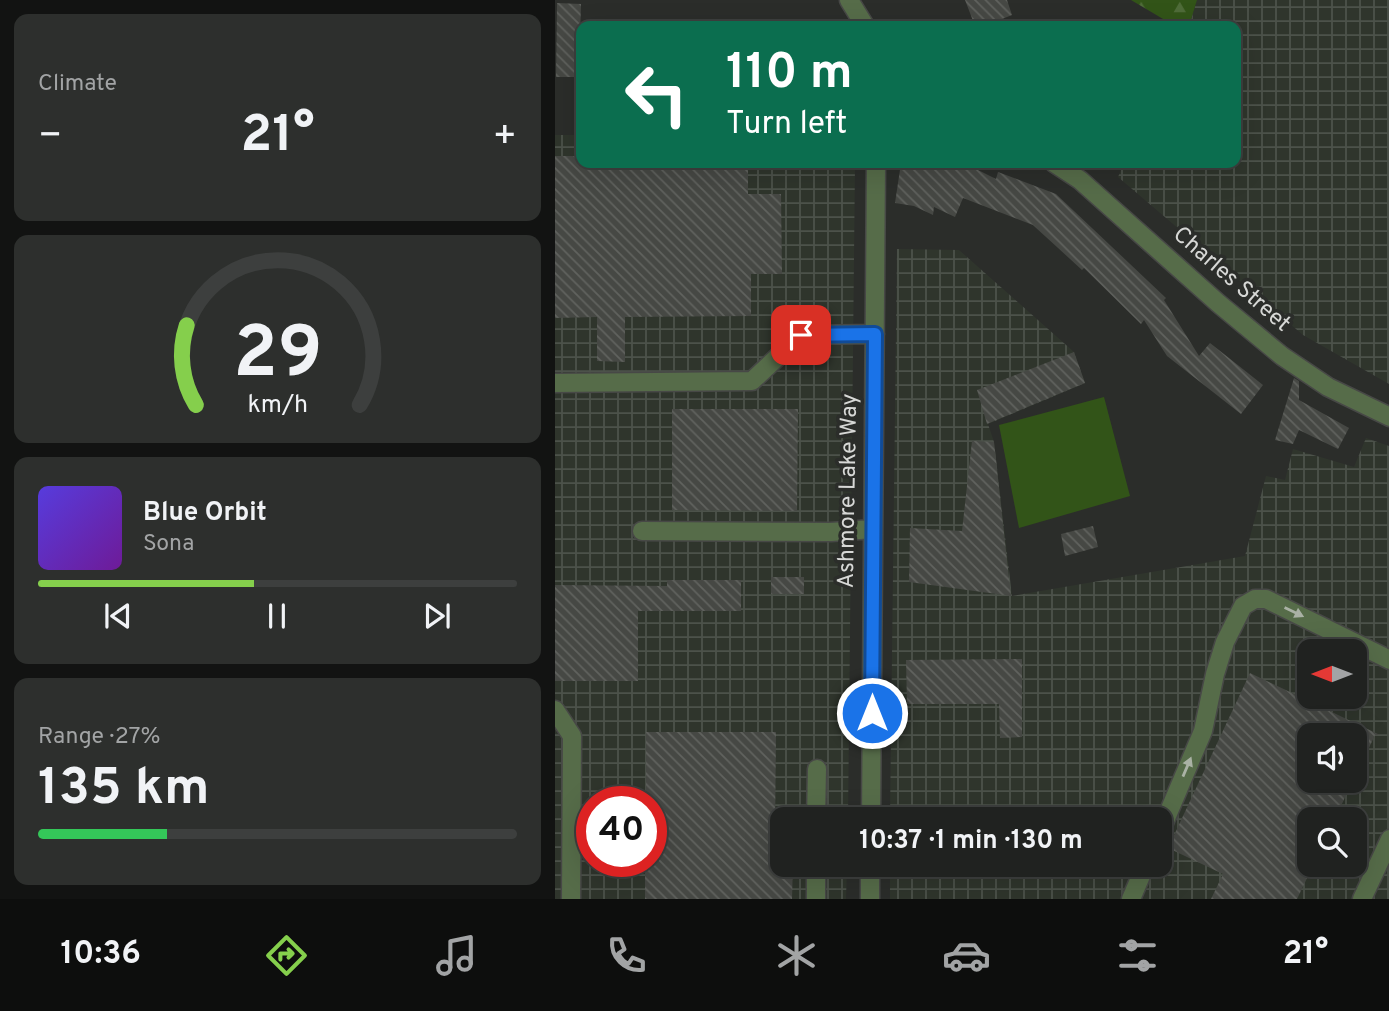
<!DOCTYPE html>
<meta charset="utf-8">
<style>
:root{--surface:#202220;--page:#2d2f2d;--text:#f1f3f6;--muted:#a2a4a5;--line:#3d3f3e;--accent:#85cf4c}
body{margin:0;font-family:Overpass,sans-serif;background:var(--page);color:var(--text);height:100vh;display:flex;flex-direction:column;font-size:26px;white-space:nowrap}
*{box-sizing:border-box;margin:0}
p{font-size:23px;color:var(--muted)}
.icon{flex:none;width:38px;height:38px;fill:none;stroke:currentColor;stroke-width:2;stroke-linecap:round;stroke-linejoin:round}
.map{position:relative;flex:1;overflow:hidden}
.details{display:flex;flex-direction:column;gap:14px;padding:14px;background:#121312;width:555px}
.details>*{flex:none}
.top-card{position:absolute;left:21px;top:21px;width:665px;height:147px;border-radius:14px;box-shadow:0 7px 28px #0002,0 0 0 2px var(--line);background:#0b6e4f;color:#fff;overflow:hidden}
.needle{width:46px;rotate:270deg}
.buttons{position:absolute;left:742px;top:639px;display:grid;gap:14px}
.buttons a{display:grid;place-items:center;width:70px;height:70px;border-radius:14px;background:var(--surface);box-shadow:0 7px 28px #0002,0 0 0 2px var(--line);font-size:35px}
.speed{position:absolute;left:21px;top:786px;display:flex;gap:14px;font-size:35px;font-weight:700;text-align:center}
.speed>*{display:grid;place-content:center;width:91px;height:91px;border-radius:50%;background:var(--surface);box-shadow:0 7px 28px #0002,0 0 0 2px var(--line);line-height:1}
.speed .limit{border:10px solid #d22;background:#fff;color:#111}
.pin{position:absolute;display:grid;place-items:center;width:60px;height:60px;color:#fff;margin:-30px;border-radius:14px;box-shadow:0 4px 10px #0006}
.me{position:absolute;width:77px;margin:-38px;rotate:0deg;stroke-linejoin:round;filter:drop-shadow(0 0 5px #0008)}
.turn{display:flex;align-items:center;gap:24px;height:147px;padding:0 35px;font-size:32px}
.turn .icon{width:91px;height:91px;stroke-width:2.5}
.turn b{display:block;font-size:49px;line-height:60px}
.big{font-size:52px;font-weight:700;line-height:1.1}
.details .card{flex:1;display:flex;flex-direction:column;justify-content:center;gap:10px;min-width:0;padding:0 24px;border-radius:14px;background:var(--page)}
.details .dial{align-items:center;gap:0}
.dial svg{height:182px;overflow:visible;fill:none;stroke:var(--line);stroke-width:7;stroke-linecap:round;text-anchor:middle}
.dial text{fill:var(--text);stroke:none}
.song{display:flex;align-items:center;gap:21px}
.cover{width:84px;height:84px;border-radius:10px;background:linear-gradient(135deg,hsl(250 70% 55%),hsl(280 70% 35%))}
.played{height:7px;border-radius:4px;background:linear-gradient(90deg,var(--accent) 45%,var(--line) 45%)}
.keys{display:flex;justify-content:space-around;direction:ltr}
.heat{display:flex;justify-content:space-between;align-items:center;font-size:38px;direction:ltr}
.charge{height:10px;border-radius:5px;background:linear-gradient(90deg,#34c759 27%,var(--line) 0)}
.trip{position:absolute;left:215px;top:807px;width:402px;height:70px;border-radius:14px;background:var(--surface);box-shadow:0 7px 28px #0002,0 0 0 2px var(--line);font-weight:700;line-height:70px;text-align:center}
.menu{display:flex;height:112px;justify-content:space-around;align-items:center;background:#0d0e0d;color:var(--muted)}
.menu .icon{width:49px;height:49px}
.menu .selected{color:var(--accent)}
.menu b{font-size:32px;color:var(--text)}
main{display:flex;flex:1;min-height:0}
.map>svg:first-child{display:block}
.industrial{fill:url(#industrial-grid);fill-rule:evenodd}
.forest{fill:url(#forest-firs)}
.garden{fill:#325418}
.building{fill:url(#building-back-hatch)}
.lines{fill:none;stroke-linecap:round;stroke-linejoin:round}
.minor-casing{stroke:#474846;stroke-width:21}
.minor{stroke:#566c49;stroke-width:18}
.oneway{fill:#aab2a5}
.route-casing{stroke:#114b97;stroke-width:18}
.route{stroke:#1a73e8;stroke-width:12}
.labels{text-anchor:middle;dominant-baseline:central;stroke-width:7;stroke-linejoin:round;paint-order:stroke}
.street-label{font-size:23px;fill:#d7d8d6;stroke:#2b2d2a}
</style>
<main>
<section class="details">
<div class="card"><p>Climate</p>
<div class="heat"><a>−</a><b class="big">21°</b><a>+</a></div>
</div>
<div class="card dial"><svg viewBox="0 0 100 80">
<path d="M14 69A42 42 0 1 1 86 69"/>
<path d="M14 69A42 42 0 0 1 10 34" stroke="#85cf4c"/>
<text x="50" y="56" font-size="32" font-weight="700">29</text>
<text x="50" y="72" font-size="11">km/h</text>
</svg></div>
<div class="card">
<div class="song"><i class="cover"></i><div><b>Blue Orbit</b><p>Sona</p></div></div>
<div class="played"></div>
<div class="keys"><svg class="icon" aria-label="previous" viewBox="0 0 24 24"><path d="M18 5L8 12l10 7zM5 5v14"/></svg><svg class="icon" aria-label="pause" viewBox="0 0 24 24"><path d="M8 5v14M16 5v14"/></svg><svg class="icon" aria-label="next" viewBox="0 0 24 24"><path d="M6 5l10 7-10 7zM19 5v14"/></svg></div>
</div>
<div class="card"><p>Range · 27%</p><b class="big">135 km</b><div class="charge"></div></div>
</section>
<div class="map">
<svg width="835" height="899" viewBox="0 0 835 899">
<defs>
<pattern id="industrial-grid" width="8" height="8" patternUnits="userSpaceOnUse" patternTransform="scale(1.75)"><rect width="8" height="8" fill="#2f352c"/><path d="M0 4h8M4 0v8" fill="none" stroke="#4c524a"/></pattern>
<pattern id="forest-firs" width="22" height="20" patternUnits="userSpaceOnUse" patternTransform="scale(1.75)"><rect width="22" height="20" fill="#325418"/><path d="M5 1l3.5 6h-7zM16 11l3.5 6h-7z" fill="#4f6c39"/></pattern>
<pattern id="building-back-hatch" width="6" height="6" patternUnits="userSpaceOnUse" patternTransform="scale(1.75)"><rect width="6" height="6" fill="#464844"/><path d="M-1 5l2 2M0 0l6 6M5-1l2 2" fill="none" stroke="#60625e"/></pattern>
</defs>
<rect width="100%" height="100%" fill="#2b2d2a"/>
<path class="industrial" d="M642,0H834V384L748,335L563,177L569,163H681V26H634Z
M0,135H26V163H300L293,819H228V864L292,865L291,899H0ZM37,802H96V861H37Z
M342,249L404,250L519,352L530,383L433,424L439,442L457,596L690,556L711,476L730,480L738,449L799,467L811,438L834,446V899H335V865L606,864V819H335ZM754,651H800V696H754ZM754,735H800V780H754ZM754,819H800V864H754Z"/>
<path class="forest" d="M576,0H642L634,26H620Z"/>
<path class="garden" d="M549,397L575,496L464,528L444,425Z"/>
<path class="building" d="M410,0H452L457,15L447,19L450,26H420Z
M2,3L26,4L24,77H1Z
M0,156H26V163H193V194H226L227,274H196V316L70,317V362L42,361V317L0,318Z
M346,163H409L441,179L443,172L501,194L611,298L609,300L644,356L655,343L708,385L686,414L612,356L589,320L586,324L529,268L527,270L478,225L408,198L400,217L379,207L378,215L359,206L340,203Z
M519,352L530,383L432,424L422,390Z
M739,378L744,381V400L794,428L783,449L744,430L738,444L720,440Z
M117,409H243L242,511L117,510Z
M417,441L439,442L456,596L354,582L355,528L407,531Z
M538,526L543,547L510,556L506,534Z
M216,577H249V594H216Z
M112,580H186V611H83V681H0V585L112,586Z
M467,659V737L445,738L444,704H352L351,660Z
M695,673L825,735H820L800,778V735H754V780H798L780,819H754V874L742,899H656L668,874L613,848Z
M91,732H221L220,835H228V864H238L237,899H90V861H96V802H91Z"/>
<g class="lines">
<defs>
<path id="minor" d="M294,0L310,26
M499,163L525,180L663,303L727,356L773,387L835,417
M0,383L197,381L246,335L320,334
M87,531L276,532L318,529
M0,710L17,736L16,899
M261,819L262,769
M316,819L321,163
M606,830L648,731L660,674L670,642L688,606L700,599H711L835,660
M261,899V864
M315,899V864
M576,899L591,864
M807,899L835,839"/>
</defs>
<use href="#minor" class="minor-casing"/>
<use href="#minor" class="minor"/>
</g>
<defs><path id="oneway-solid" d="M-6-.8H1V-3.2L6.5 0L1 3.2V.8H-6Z" transform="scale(1.75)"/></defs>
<g class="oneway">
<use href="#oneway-solid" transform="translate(739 612) rotate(26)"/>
<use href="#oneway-solid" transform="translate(632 767) rotate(-67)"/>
</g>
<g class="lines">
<defs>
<path id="route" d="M246,335L320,334L317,713"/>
</defs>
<use href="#route" class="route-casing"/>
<use href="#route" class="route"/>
</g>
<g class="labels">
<g class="street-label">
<text transform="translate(676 280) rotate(41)">Charles Street</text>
<text transform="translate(294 491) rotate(-89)">Ashmore Lake Way</text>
</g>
</g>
</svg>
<div class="buttons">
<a><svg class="needle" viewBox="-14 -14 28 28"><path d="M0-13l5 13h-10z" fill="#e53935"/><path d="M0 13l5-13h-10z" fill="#a2a4a5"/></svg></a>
<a><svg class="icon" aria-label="sound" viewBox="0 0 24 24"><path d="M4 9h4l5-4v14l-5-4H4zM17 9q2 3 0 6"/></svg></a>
<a><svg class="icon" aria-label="search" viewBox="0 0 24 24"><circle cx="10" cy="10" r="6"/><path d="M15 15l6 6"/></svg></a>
</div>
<div class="speed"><div class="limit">40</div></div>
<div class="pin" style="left:246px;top:335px;background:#d93025"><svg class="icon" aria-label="arrive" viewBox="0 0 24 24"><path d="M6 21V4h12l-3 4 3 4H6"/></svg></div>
<svg class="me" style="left:317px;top:713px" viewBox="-20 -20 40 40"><circle r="17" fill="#1a73e8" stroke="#fff" stroke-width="3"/><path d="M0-11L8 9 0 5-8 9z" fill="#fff"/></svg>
<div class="trip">10:37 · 1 min · 130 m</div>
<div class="top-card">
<div class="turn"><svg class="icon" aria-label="left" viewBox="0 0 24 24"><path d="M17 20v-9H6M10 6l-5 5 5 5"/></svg><div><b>110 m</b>Turn left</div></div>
</div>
</div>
</main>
<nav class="menu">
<b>10:36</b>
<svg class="icon selected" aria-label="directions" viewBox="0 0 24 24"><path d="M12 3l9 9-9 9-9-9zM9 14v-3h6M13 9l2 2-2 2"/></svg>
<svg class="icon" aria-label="music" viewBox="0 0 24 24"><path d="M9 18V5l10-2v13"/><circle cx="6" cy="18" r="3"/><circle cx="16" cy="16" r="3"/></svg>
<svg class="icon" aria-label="phone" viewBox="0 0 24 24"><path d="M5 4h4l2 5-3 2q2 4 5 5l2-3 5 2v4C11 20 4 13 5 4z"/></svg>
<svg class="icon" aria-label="climate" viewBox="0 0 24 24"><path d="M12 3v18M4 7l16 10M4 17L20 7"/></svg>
<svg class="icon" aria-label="car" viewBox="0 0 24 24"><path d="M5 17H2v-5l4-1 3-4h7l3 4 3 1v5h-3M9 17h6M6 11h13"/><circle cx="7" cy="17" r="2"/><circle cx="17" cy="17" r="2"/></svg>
<svg class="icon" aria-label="filters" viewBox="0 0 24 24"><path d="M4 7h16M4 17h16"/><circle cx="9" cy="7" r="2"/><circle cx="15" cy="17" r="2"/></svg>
<b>21°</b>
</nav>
